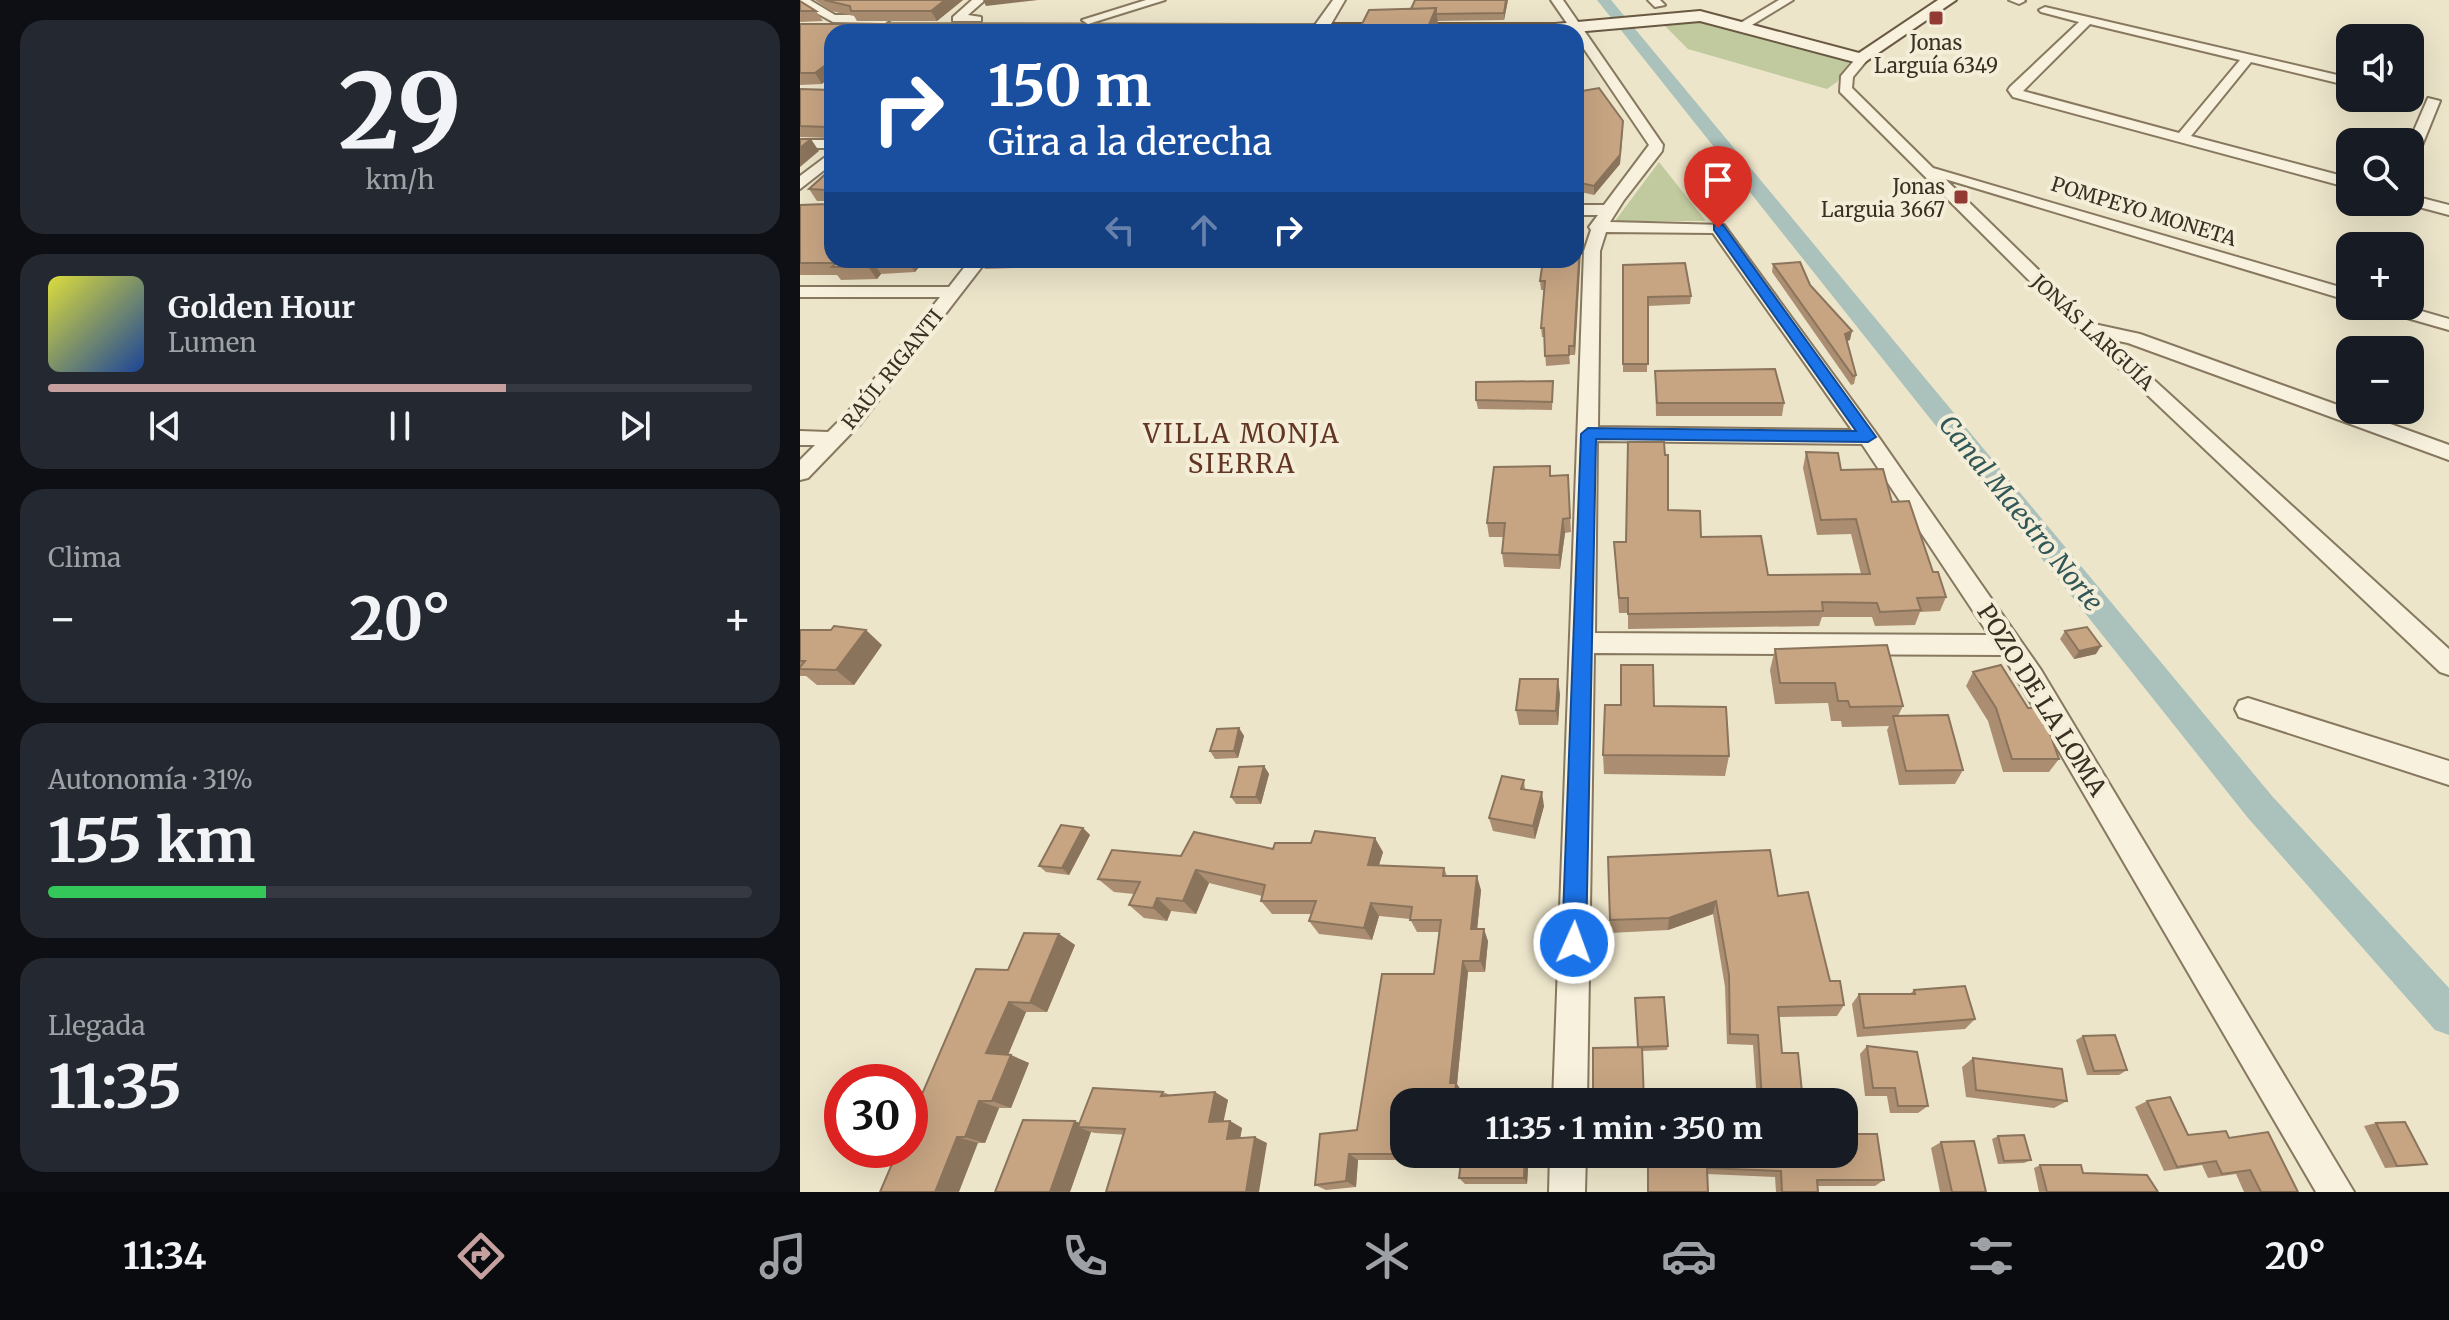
<!DOCTYPE html>
<html lang="es">
<meta charset="utf-8">
<style>
:root{--surface:#171b24;--page:#242831;--text:#f1f3f6;--muted:#9ea1a6;--line:#363941;--accent:#c6a09f}
body{margin:0;font-family:Merriweather,serif;background:var(--page);color:var(--text);height:100vh;display:flex;flex-direction:column;font-size:30px;white-space:nowrap}
*{box-sizing:border-box;margin:0}
p{font-size:26px;color:var(--muted)}
.icon{flex:none;width:44px;height:44px;fill:none;stroke:currentColor;stroke-width:2;stroke-linecap:round;stroke-linejoin:round}
.map{position:relative;flex:1;overflow:hidden}
.side{display:flex;flex-direction:column;gap:20px;padding:20px;background:#0d0f14;width:800px}
.side>*{flex:none}
.hud{position:absolute;left:24px;top:24px;width:760px;height:244px;border-radius:24px;box-shadow:0 8px 32px #0002;background:#1a4fa0;color:#fff;overflow:hidden}
.buttons{position:absolute;left:1536px;top:24px;display:grid;gap:16px}
.buttons a{display:grid;place-items:center;width:88px;height:88px;border-radius:16px;background:var(--surface);box-shadow:0 8px 32px #0002;font-size:40px}
.speed{position:absolute;left:24px;top:1064px;display:flex;gap:16px;font-size:40px;font-weight:700;text-align:center}
.speed>*{display:grid;place-content:center;width:104px;height:104px;border-radius:50%;background:var(--surface);box-shadow:0 8px 32px #0002;line-height:1}
.speed .limit{border:12px solid #d22;background:#fff;color:#111}
.pin{position:absolute;display:grid;place-items:center;width:68px;height:68px;color:#fff;margin:-82px -34px;border-radius:50% 50% 50% 0;rotate:-45deg;box-shadow:0 0 8px #0007}
.pin .icon{rotate:45deg}
.me{position:absolute;width:88px;margin:-44px;rotate:2deg;stroke-linejoin:round;filter:drop-shadow(0 0 6px #0008)}
.turn{display:flex;align-items:center;gap:28px;height:168px;padding:0 32px;font-size:36px}
.turn .icon{width:104px;height:104px;stroke-width:2.5}
.turn b{display:block;font-size:56px;line-height:68px}
.lanes{display:flex;align-items:center;height:76px;padding:0 32px;background:#0003;justify-content:center;gap:40px;direction:ltr}
.lanes .off{opacity:.35}
.big{font-size:60px;font-weight:700;line-height:1.1}
.side .tile{flex:1;display:flex;flex-direction:column;justify-content:center;gap:12px;min-width:0;padding:0 28px;border-radius:24px;background:var(--page)}
.side .dial{align-items:center;gap:0}
.dial b{font-size:104px;line-height:1}
.song{display:flex;align-items:center;gap:24px}
.cover{width:96px;height:96px;border-radius:12px;background:linear-gradient(135deg,hsl(60 70% 55%),hsl(220 70% 35%))}
.played{height:8px;border-radius:4px;background:linear-gradient(90deg,var(--accent) 65%,var(--line) 65%)}
.keys{display:flex;justify-content:space-around;direction:ltr}
.heat{display:flex;justify-content:space-between;align-items:center;font-size:44px;direction:ltr}
.charge{height:12px;border-radius:6px;background:linear-gradient(90deg,#34c759 31%,var(--line) 0)}
.trip{position:absolute;left:590px;top:1088px;width:468px;height:80px;border-radius:24px;background:var(--surface);box-shadow:0 8px 32px #0002;font-weight:700;line-height:80px;text-align:center}
.dock{display:flex;height:128px;justify-content:space-around;align-items:center;background:#090b0e;color:var(--muted)}
.dock .icon{width:56px;height:56px}
.dock .active{color:var(--accent)}
.dock b{font-size:36px;color:var(--text)}
main{display:flex;flex:1;min-height:0}
.map>svg:first-child{display:block}
.green{fill:#c1ca9e}
.lines{fill:none;stroke-linecap:round;stroke-linejoin:round}
.canal{fill:#aac1bc;fill-rule:evenodd}
.minor-casing{stroke:#87785f;stroke-width:4}
.secondary-casing{stroke:#695942;stroke-width:4}
.minor{fill:#f7f1dd;fill-rule:evenodd}
.secondary{fill:#f7f1dd;fill-rule:evenodd}
.wall{fill:#ab8e71}
.shaded-wall{fill:#8b745c}
.building{fill:#c7a583;stroke:#8b745c;stroke-width:2}
.route{fill:#1a73e8;stroke:#114b97;stroke-width:2}
.poi-dot{fill:#923b34;stroke:#f4eed9;stroke-width:3}
.labels{text-anchor:middle;dominant-baseline:central;stroke-width:8;stroke-linejoin:round;paint-order:stroke}
.far-poi-label{font-size:20px;fill:#392f22;stroke:#f4eed9}
.far-street-label{font-size:20px;fill:#392f22;stroke:#f4eed9}
.street-label{font-size:24px;fill:#392f22;stroke:#f4eed9}
.neighbourhood-label{font-size:26px;letter-spacing:2px;fill:#633624;stroke:#f4eed9}
.water-label{font-size:26px;font-style:italic;fill:#325757;stroke:#f4eed9}
</style>
<main>
<section class="side">
<div class="tile dial"><b>29</b><p>km/h</p></div>
<div class="tile">
<div class="song"><i class="cover"></i><div><b>Golden Hour</b><p>Lumen</p></div></div>
<div class="played"></div>
<div class="keys"><svg class="icon" aria-label="previous" viewBox="0 0 24 24"><path d="M18 5L8 12l10 7zM5 5v14"/></svg><svg class="icon" aria-label="pause" viewBox="0 0 24 24"><path d="M8 5v14M16 5v14"/></svg><svg class="icon" aria-label="next" viewBox="0 0 24 24"><path d="M6 5l10 7-10 7zM19 5v14"/></svg></div>
</div>
<div class="tile"><p>Clima</p>
<div class="heat"><a>−</a><b class="big">20°</b><a>+</a></div>
</div>
<div class="tile"><p>Autonomía · 31%</p><b class="big">155 km</b><div class="charge"></div></div>
<div class="tile"><p>Llegada</p><b class="big">11:35</b></div>
</section>
<div class="map">
<svg width="1649" height="1192" viewBox="0 0 1649 1192">
<rect width="100%" height="100%" fill="#ece5ca"/>
<path class="green" d="M887,19L919,22L1050,61L1037,82L1027,89L888,49L860,21Z
M859,162L906,221H815Z"/>
<g class="lines">
<path class="canal" d="M797,0H811L1472,796L1649,988V1035L1635,1030L1448,818Z"/>
<defs>
<path id="minor" d="M0,0H10L35,15H85L91,19L85,23L33,22L0,4Z
M172,0H185L168,15L181,17V21H153V17Z
M346,0H365L288,24L282,20Z
M533,0H545L531,24L520,32H84L78,28L84,24L515,25Z
M751,0H763L863,145L862,151L824,200L810,222L924,225L1075,432L1241,670L1554,1192H1516L1203,655L794,653L787,1102H753L784,251L791,230L789,227L798,215H776V205H804L849,145L776,37V32H773ZM806,232L913,233L1052,430L798,427L800,251ZM797,441L1062,444L1189,635L795,633Z
M848,0H860L865,5L855,7Z
M979,0H993L947,28L937,25Z
M1209,0H1224L1225,1L1219,4Z
M1245,7L1550,78V86L1451,62L1391,136L1550,178V188L1213,97L1208,90L1210,87L1279,22L1241,12L1239,10ZM1290,24L1440,60L1379,133L1223,91Z
M1058,56L1068,59L1053,77L1052,88L1133,168L1550,290V301L1145,179L1294,324L1340,334L1649,445V460L1328,343L1309,339L1649,649V675L1640,672L1281,332L1040,92L1041,76Z
M1628,98L1640,101L1617,158L1610,162L1609,142Z
M0,140H32V148H0Z
M32,152V164L0,189V176Z
M1610,195L1649,205V215L1604,203L1610,202Z
M170,260H187L61,423L8,478L0,480V460L15,445H0V431L28,432L47,413L140,297H0V287H149Z
M1576,306H1604L1649,319V330L1579,310Z
M1448,698L1649,761V785L1439,717L1435,709L1439,701Z
M750,1154H786L785,1192H749Z"/>
<path id="secondary" d="M1138,0H1156L1062,64L900,21L775,32H499L518,24H755L900,11L1059,53Z"/>
</defs>
<use href="#minor" class="minor-casing"/>
<use href="#secondary" class="secondary-casing"/>
<use href="#minor" class="minor"/>
<use href="#secondary" class="secondary"/>
</g>
<path class="wall" d="M15,0H163L137,21H57L54,16L31,11Z
M708,0L704,20L637,21L639,32H558L611,9Z
M0,1L16,11L23,21L0,22Z
M0,24H114L118,32H32L22,84L0,85Z
M0,89L32,90V138L0,137Z
M776,92L823,129L820,164L794,195L776,191Z
M32,168L125,260L115,272L81,274L77,279L41,280L37,275H0V205L26,204V201H17L9,189Z
M780,243L775,355H769L770,364L746,366L744,337H742L741,328L744,290H741L740,281L743,265L734,266V260H776Z
M180,260H220L213,268L185,269Z
M973,264L1010,285L1050,340L1047,341L1056,375L1054,384L1051,385L972,272Z
M823,265L891,296L890,304L848,306L847,372H823Z
M855,371L984,403L982,416H856Z
M753,381L752,410L678,409L676,400Z
M1006,452L1041,470L1092,502L1146,597L1140,611L1120,612L1115,625L1075,626L1072,617H1022L1019,626L828,629V613H819L814,542H826L868,510L901,537L968,575L1061,574L1051,534L1017,535L1003,468Z
M750,466L751,476L768,475L771,532L765,533L760,569L704,567L702,553L704,537H689L687,523Z
M0,630L82,645L54,685H17L6,676H0Z
M1265,631L1296,654L1274,659L1260,639Z
M975,649L1103,706L1098,716L1163,770L1155,784L1099,785L1087,730L1089,726L1042,727L1041,721H1031L1028,703L975,704L970,670Z
M1173,672L1259,759L1249,772H1203L1188,721L1166,686Z
M760,694L758,725H719L716,710Z
M439,728L444,736L438,758L415,759L410,751Z
M803,755L929,756L925,776L804,774Z
M464,766L469,774L461,804H436L431,797Z
M724,780L725,789L744,806L735,839L693,831L689,818Z
M283,828L290,835L269,875L246,872L239,866Z
M473,849L583,852L579,865L644,868L647,876L681,890L677,929L688,941L685,972H668L657,1084L662,1092L604,1102V1154H617V1160H558L556,1187L526,1190L515,1185L557,1130L634,974L639,932H617L610,919L579,916L572,940L519,934L509,921L512,914H472L461,901L462,896L409,883L396,914L371,911L367,921L344,918L329,905L334,894L314,892L298,879L381,856Z
M808,857L978,896L1044,1005L1037,1016L979,1017L982,1053L1003,1102H957L953,1045L927,1044L925,987L913,914L868,930L810,933Z
M259,934L275,945L247,1012H226L208,1055L229,1063L211,1108H199L185,1143H178L80,1192L208,970Z
M1114,990L1175,1019L1165,1029L1057,1037L1052,1004L1059,994H1110Z
M1283,1036L1327,1070L1319,1075H1287L1276,1040Z
M868,1046L867,1050L843,1051L837,1047Z
M1067,1046L1128,1106L1118,1113H1090L1087,1096H1065L1060,1054Z
M1173,1058L1267,1101L1254,1108L1166,1097L1162,1067Z
M363,1092L370,1095L415,1092L428,1100L423,1121H430L442,1128L440,1138L467,1143L295,1133L291,1132L270,1192L280,1123Z
M1347,1101L1388,1135L1429,1138L1498,1192H1444L1436,1174L1408,1178L1402,1165L1364,1171L1335,1107Z
M1576,1123L1627,1164L1614,1166L1585,1168L1564,1126Z
M1198,1136L1231,1160L1224,1163L1198,1164L1192,1139Z
M1141,1142L1186,1192H1140L1131,1148Z
M729,1154L727,1184H665L659,1178Z
M847,1154H1044L1084,1180L1075,1186H1018V1192H976L975,1177L907,1174L908,1192H848Z
M1240,1165L1283,1173L1358,1192H1239L1234,1168Z"/>
<path class="shaded-wall" d="M145,0H163L137,21L131,11Z
M183,0H238L186,6Z
M706,0H708L704,20V13Z
M636,8L639,32H626Z
M114,24L118,32H107L106,31Z
M32,60V76L22,84L15,73Z
M823,121L820,164L794,195V186Z
M32,122V135L27,127Z
M11,139L19,151L0,167V148Z
M780,243L781,252L775,355L774,346Z
M107,260H125L115,272Z
M209,260H220L213,268Z
M73,262L81,274L77,279L68,267Z
M1052,331L1050,340L1043,342L1045,334Z
M763,519L765,533L760,569L759,555Z
M66,630L82,645L54,685L36,670Z
M1301,646L1296,654L1274,659L1279,651Z
M758,679L760,694L758,725L756,711Z
M439,728L444,736L438,758L434,751Z
M464,766L469,774L461,804L456,797Z
M742,792L744,806L735,839L733,826Z
M283,828L290,835L269,875L262,868Z
M575,838L583,852L575,878L568,865Z
M396,870L409,883L396,914L383,901Z
M677,876L681,890L676,941L671,929Z
M357,898L371,911L367,921L353,908Z
M916,901L913,914L868,930L869,918Z
M571,903L579,916L572,940L564,928Z
M684,929L688,941L685,972L680,961Z
M259,934L275,945L247,1012L230,1003Z
M663,961L668,972L657,1084L662,1092L661,1102H654L650,1083Z
M209,1002L226,1012L205,1062L186,1053Z
M211,1055L229,1063L211,1108L192,1101Z
M415,1092L428,1100L422,1129L409,1122Z
M179,1101L199,1108L185,1143L165,1137Z
M275,1121L291,1127H278L291,1132L270,1192H250Z
M430,1121L442,1128L439,1145L427,1139Z
M157,1137L178,1143L159,1192H135Z
M455,1137L467,1143L459,1192H446Z
M549,1154L558,1160L556,1187L546,1181Z
M609,1154H617V1160Z
M725,1154H729L727,1184L724,1178Z"/>
<path class="building" d="M24,0H145L131,11H51L50,6Z
M615,0H706L704,13L636,14V8L611,9Z
M0,1L16,11H0Z
M636,8L626,32H558L569,10Z
M0,24H114L106,31L32,32V60L15,73H0Z
M517,25L538,32H495Z
M799,88L823,121L820,155L794,186L776,182V92Z
M0,89L32,90V122L27,127L0,126Z
M0,139H11L0,148Z
M32,168V260H99L73,262L68,267H32L36,263H0V205L26,204V190L9,189Z
M776,243H780L774,346H769V355L745,356L744,328H741L745,281H740L743,260H776Z
M1000,262L1010,285L1052,331L1045,334L1056,375L1053,376L973,264Z
M885,263L891,296L848,297V364H823V265Z
M975,369L984,403H857L855,371Z
M753,381L752,402L676,400V382Z
M828,442H864L865,455H868V510L900,511L901,537L961,536L968,575L1070,574L1056,519L1021,520L1006,452L1038,453L1041,470L1083,469L1092,502L1109,501L1133,572H1138L1146,597L1117,598L1121,610L1080,612L1077,603L1022,602L1023,611L828,614V598H819L814,542H826Z
M750,466V476L768,475L770,518L763,519L759,555L702,553L705,523H687L694,467Z
M34,626L66,630L36,670L0,669V667L5,661H0V630H31Z
M1287,627L1301,646L1279,651L1265,631Z
M1087,645L1103,706L1050,707L1048,701H1038L1035,683H980L975,649Z
M821,665H853L854,706L926,707L929,756L803,755L805,705H821Z
M1201,665L1228,708H1241L1259,759H1212L1196,708L1173,672Z
M720,679H758L756,711L716,710Z
M1148,715L1163,770L1106,771L1093,716Z
M439,728L434,751H410L417,729Z
M464,766L456,797H431L439,767Z
M702,776L724,780L721,789L742,792L733,826L689,818Z
M261,825L283,828L262,868L239,866Z
M515,831L575,838L568,865L644,868L643,876H677L671,929H684L680,961H663L650,1083H656L654,1102H604V1154H549L546,1181L515,1185L520,1134L557,1130L582,974H634L641,920H610L612,907L571,903L564,928L509,921L516,901H461L465,885L396,870L383,901L357,898L353,908L329,905L340,882L298,879L312,850L381,856L394,832L473,849L475,843H511Z
M970,850L978,896L1008,892L1030,981H1040L1044,1005L978,1007L982,1053H998L1003,1102H962L958,1035L930,1034L929,975L916,901L869,918L810,920L808,857Z
M224,933L259,934L230,1003L209,1002L186,1053L211,1055L192,1101H179L165,1137H157L135,1192H80L98,1150H110V1122L176,969L208,970Z
M1165,986L1175,1019L1064,1028L1059,994H1115L1114,990Z
M864,997L868,1046L838,1047L835,998Z
M1315,1035L1327,1070L1294,1071L1283,1036Z
M1067,1046L1117,1052L1128,1106H1098L1095,1088H1073Z
M842,1047L844,1102H793V1048Z
M1173,1058L1262,1069L1267,1101L1176,1090Z
M293,1088L363,1092L361,1096L415,1092L409,1122L430,1121L427,1139L455,1137L446,1192H306L325,1129L278,1127Z
M1370,1097L1388,1135L1426,1131L1429,1138L1468,1132L1498,1192H1461L1450,1170L1422,1174L1416,1161L1377,1167L1347,1101Z
M223,1120L275,1121L250,1192H195Z
M1605,1122L1627,1164L1597,1166L1576,1123Z
M1044,1134H1077L1084,1180H1017L1018,1192H982L981,1171L907,1168L908,1192H848V1154H1044Z
M1224,1135L1231,1160L1204,1161L1198,1136Z
M1174,1141L1186,1192H1152L1141,1142Z
M662,1154H725L724,1178H659Z
M1240,1165H1281L1283,1173L1347,1175L1358,1192H1247Z"/>
<path class="route" d="M914,225H923L1076,437L1068,442L796,439L786,943L783,951L774,954L766,951L762,943L781,434L788,428L1056,431L914,230Z"/>
<g class="poi-dot">
<rect x="1128" y="10" width="16" height="16" rx="4"/>
<rect x="1153" y="189" width="16" height="16" rx="4"/>
</g>
<g class="labels">
<g class="far-poi-label">
<text x="1136" y="42">Jonas<tspan x="1136" dy="23">Larguía 6349</tspan></text>
<text x="1145" y="186" text-anchor="end">Jonas<tspan x="1145" dy="23">Larguia 3667</tspan></text>
</g>
<g class="far-street-label">
<text transform="translate(1344 211) rotate(17)">POMPEYO MONETA</text>
<text transform="translate(1293 332) rotate(43)">JONÁS LARGUÍA</text>
<text transform="translate(92 369) rotate(-51)">RAÚL RIGANTI</text>
</g>
<g class="street-label">
<text transform="translate(1242 700) rotate(58)">POZO DE LA LOMA</text>
</g>
<g class="neighbourhood-label">
<text x="442" y="433">VILLA MONJA<tspan x="442" dy="30">SIERRA</tspan></text>
</g>
<g class="water-label">
<text transform="translate(1221 513) rotate(51)">Canal Maestro Norte</text>
</g>
</g>
</svg>
<div class="buttons">
<a><svg class="icon" aria-label="sound" viewBox="0 0 24 24"><path d="M4 9h4l5-4v14l-5-4H4zM17 9q2 3 0 6"/></svg></a>
<a><svg class="icon" aria-label="search" viewBox="0 0 24 24"><circle cx="10" cy="10" r="6"/><path d="M15 15l6 6"/></svg></a>
<a>+</a>
<a>−</a>
</div>
<div class="speed"><div class="limit">30</div></div>
<div class="pin" style="left:918px;top:228px;background:#d93025"><svg class="icon" aria-label="arrive" viewBox="0 0 24 24"><path d="M6 21V4h12l-3 4 3 4H6"/></svg></div>
<svg class="me" style="left:774px;top:943px" viewBox="-20 -20 40 40"><circle r="17" fill="#1a73e8" stroke="#fff" stroke-width="3"/><path d="M0-11L8 9 0 5-8 9z" fill="#fff"/></svg>
<div class="trip">11:35 · 1 min · 350 m</div>
<div class="hud">
<div class="turn"><svg class="icon" aria-label="right" viewBox="0 0 24 24"><path d="M7 20v-9h11M14 6l5 5-5 5"/></svg><div><b>150 m</b>Gira a la derecha</div></div>
<div class="lanes"><svg class="icon off" aria-label="left" viewBox="0 0 24 24"><path d="M17 20v-9H6M10 6l-5 5 5 5"/></svg><svg class="icon off" aria-label="ahead" viewBox="0 0 24 24"><path d="M12 20V5M6 11l6-6 6 6"/></svg><svg class="icon" aria-label="right" viewBox="0 0 24 24"><path d="M7 20v-9h11M14 6l5 5-5 5"/></svg></div>
</div>
</div>
</main>
<nav class="dock">
<b>11:34</b>
<svg class="icon active" aria-label="directions" viewBox="0 0 24 24"><path d="M12 3l9 9-9 9-9-9zM9 14v-3h6M13 9l2 2-2 2"/></svg>
<svg class="icon" aria-label="music" viewBox="0 0 24 24"><path d="M9 18V5l10-2v13"/><circle cx="6" cy="18" r="3"/><circle cx="16" cy="16" r="3"/></svg>
<svg class="icon" aria-label="phone" viewBox="0 0 24 24"><path d="M5 4h4l2 5-3 2q2 4 5 5l2-3 5 2v4C11 20 4 13 5 4z"/></svg>
<svg class="icon" aria-label="climate" viewBox="0 0 24 24"><path d="M12 3v18M4 7l16 10M4 17L20 7"/></svg>
<svg class="icon" aria-label="car" viewBox="0 0 24 24"><path d="M5 17H2v-5l4-1 3-4h7l3 4 3 1v5h-3M9 17h6M6 11h13"/><circle cx="7" cy="17" r="2"/><circle cx="17" cy="17" r="2"/></svg>
<svg class="icon" aria-label="filters" viewBox="0 0 24 24"><path d="M4 7h16M4 17h16"/><circle cx="9" cy="7" r="2"/><circle cx="15" cy="17" r="2"/></svg>
<b>20°</b>
</nav>
